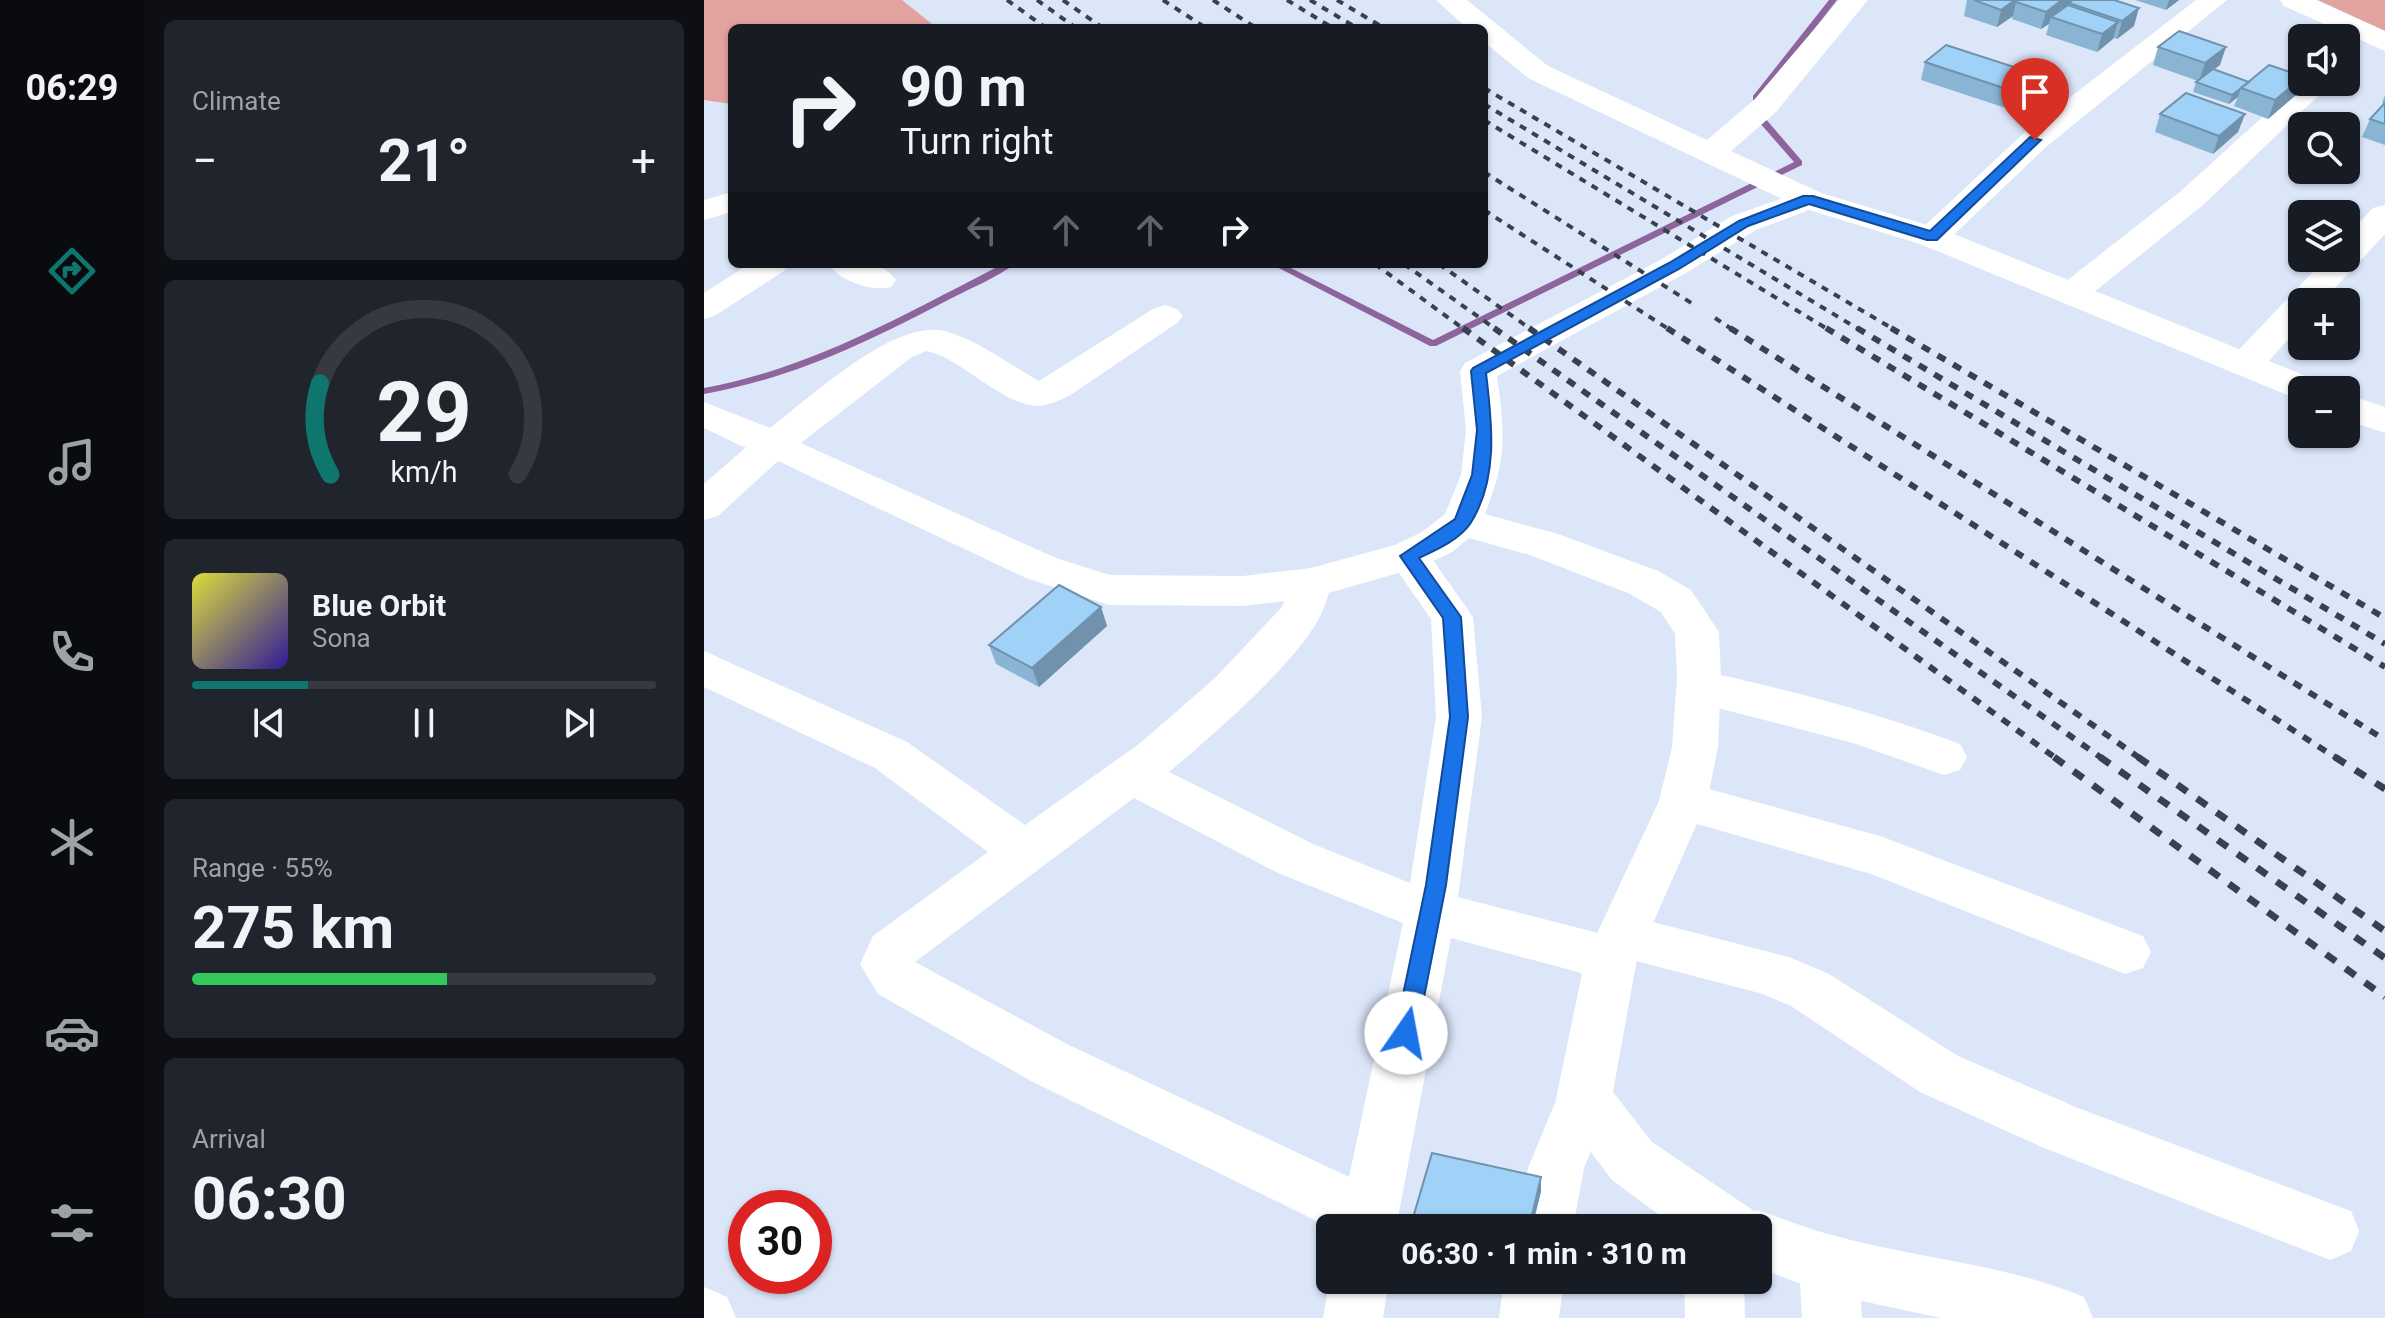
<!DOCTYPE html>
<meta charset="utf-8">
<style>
:root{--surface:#171b24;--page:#20242c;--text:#f1f3f6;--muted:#9ea1a6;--line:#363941;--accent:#0f766e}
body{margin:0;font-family:Roboto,sans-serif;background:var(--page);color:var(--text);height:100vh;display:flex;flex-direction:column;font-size:30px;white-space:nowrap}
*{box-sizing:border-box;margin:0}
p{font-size:26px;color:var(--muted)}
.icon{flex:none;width:44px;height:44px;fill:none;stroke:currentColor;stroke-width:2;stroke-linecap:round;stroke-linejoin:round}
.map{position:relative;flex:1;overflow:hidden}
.panel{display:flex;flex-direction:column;gap:20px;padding:20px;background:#0d0f14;width:560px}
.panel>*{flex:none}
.banner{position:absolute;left:24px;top:24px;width:760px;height:244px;border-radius:12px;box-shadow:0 2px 6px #0004;background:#171b24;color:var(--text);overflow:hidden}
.fabs{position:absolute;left:1584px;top:24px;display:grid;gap:16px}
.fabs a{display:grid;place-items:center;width:72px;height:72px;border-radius:12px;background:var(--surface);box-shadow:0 2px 6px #0004;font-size:40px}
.speed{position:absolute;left:24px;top:1190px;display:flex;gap:16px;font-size:40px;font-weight:700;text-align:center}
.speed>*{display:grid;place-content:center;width:104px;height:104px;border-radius:50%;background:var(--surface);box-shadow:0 2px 6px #0004;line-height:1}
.speed .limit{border:12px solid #d22;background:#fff;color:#111}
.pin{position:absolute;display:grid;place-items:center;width:68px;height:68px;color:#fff;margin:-82px -34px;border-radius:50% 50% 50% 0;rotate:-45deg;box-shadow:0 0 8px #0007}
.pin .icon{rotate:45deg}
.me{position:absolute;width:88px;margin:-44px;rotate:12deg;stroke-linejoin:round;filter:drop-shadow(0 0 6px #0008)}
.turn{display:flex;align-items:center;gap:28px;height:168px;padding:0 40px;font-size:36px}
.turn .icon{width:104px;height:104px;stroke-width:2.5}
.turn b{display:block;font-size:56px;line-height:68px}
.lanes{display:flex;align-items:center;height:76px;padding:0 40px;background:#0003;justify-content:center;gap:40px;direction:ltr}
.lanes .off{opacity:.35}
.big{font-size:60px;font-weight:700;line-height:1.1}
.panel .card{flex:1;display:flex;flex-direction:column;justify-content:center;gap:12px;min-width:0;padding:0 28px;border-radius:12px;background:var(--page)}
.panel .dial{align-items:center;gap:0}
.dial svg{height:208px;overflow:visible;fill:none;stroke:var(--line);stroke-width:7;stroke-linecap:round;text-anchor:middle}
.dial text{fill:var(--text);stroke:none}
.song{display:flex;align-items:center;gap:24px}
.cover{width:96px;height:96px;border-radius:12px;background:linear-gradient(135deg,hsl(60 70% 55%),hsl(250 70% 35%))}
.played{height:8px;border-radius:4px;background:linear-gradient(90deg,var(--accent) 25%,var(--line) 25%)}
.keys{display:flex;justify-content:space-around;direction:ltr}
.heat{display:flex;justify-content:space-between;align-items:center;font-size:44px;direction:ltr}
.charge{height:12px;border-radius:6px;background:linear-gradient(90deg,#34c759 55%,var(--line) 0)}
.trip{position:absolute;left:612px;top:1214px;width:456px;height:80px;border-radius:12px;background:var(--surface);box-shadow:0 2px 6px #0004;font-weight:700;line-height:80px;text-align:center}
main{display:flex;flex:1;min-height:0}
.dock{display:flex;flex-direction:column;width:144px;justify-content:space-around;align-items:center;background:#090b0e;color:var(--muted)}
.dock .icon{width:56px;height:56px}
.dock .on{color:var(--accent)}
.dock b{font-size:36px;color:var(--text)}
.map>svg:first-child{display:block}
.green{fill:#e2a29f}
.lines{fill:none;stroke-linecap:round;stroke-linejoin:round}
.stream{fill:#8d649b;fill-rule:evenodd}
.street{fill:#fff;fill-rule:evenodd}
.secondary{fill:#fff;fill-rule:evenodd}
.rail-far2{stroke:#384151;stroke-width:4;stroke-dasharray:7 7;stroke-linecap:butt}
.rail-far1{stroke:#384151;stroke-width:6;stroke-dasharray:9 9;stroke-linecap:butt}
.rail{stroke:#384151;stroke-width:7;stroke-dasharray:12 12;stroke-linecap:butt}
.wall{fill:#8ab4d4}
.shaded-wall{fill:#7092ad}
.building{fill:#a0d1f7;stroke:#7092ad;stroke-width:2}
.route{fill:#1a73e8;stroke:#114b97;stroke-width:2}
</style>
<main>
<nav class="dock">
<b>06:29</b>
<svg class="icon on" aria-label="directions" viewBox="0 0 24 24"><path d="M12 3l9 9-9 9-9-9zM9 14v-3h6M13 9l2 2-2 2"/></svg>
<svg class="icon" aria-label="music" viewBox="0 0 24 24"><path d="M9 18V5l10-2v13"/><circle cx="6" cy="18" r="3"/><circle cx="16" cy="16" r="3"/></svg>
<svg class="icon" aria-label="phone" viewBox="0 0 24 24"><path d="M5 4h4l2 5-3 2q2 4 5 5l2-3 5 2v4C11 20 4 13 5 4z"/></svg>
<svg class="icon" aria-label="climate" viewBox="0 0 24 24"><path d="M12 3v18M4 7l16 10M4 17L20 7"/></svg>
<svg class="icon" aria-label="car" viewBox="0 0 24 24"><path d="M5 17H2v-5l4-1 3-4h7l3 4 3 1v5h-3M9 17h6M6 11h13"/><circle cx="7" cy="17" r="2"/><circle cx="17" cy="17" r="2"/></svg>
<svg class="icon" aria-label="filters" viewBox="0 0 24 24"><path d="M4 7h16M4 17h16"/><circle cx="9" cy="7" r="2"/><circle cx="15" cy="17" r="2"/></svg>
</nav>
<section class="panel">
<div class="card"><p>Climate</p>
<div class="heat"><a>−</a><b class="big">21°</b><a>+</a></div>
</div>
<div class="card dial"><svg viewBox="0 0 100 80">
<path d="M14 69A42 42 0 1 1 86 69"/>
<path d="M14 69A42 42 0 0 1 10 34" stroke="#0f766e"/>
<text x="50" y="56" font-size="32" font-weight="700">29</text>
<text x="50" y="72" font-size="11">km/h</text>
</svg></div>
<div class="card">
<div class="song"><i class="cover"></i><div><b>Blue Orbit</b><p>Sona</p></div></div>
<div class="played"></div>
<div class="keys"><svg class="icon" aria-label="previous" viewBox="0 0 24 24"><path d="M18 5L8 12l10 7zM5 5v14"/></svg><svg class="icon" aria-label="pause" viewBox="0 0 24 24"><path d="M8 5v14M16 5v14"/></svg><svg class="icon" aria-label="next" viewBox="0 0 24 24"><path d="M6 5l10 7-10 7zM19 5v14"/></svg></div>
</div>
<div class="card"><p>Range · 55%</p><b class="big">275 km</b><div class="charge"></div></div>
<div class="card"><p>Arrival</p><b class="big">06:30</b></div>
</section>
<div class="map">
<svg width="1681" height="1318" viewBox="0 0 1681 1318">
<rect width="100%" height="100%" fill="#dbe6f9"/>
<path class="green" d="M0,0H198L233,28H28V104L0,100Z
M1614,0H1681V31Z"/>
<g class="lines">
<path class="stream" d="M1125,0H1133L1055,100H1049V96Z
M1048,110H1054L1098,161V165L732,346H726L567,264H579L729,340L1090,162L1048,114Z
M299,264H311C292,278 267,288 246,299C166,341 90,378 0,394V388C109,368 201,314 299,264Z"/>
<path class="street" d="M732,0H763L844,66L1003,140L1050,100L1135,0H1164L1072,112L1027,151L1115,192L1120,199L1115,206L1104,209L1093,206L824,78L780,42V28H763Z
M1492,0H1523L1342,147L1240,244L1228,247L1216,244L1211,237L1216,230L1320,133Z
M1576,0H1612L1681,31V51L1580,6Z
M1598,81L1629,82L1499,205L1380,300L1368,303L1356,300L1351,293L1356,286L1477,191Z
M28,192V212L0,220V200Z
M1681,205V234L1618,302H1598V324L1554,373L1541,376L1528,373L1523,365L1528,357L1622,258H1642V236L1669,208Z
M45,264H85L80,271L12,315L0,319V293Z
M124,264C147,264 177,258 192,280L187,287C168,292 136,281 124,264Z
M461,305L473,309L479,316L473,323L365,396C356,400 345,405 335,406C298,406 259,359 223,351L208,357L84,453C56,460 25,439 0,428V402L66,428C106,398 193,315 244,332C275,341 306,365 335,381L449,309Z
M704,542L719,546L769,617L778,717L754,897L894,933L900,920L918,914L1085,957L1125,974L1254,1056L1374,1108L1647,1211L1655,1231L1647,1251L1626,1260L1340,1148L1216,1092L1087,1006L1059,994L932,961L925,975L907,981L747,938L692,1228H627L327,1081L174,994L156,964L169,936L284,852L171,768L0,687V651L203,742L321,825L435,744L511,678L578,607L592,572L607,568L622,572L628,583C625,593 622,603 618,612C597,660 507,737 465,772L609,844L706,883L732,717L727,619L683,556L689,546ZM430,798L574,873L699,923L645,1177L365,1045L211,962Z
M995,670C1084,690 1171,712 1256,744L1263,757L1256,770L1240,775L1149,743L979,699L973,687L979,675Z
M979,782L1176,836L1439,936L1447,952L1439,968L1421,974L1167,874L962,815L955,801L962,787Z
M880,1073L900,1081L908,1099L880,1168L869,1228H811L824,1168L860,1081Z
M1125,1234L1146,1243L1155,1264L1158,1318H1098L1095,1264L1104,1243Z
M626,1278L685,1280L679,1318H619Z
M800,1280H860L855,1318H795Z
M980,1280H1040L1041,1318H981Z
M0,1287L23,1297L32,1318H0Z"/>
<path class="secondary" d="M1104,189L1240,230L1617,382L1623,390H1598V400L1591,398L1216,244L1105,210L1052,230L982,273L793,376C801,435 803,458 781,514L854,534L954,571L987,590L1015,632L1017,678L1014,747L1003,801L933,959L909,1092L948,1142L1050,1211L1054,1210C1077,1218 1100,1227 1124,1234C1208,1258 1299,1263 1380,1297L1389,1318H1237L1125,1294L1054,1268V1228H973L908,1180L860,1117L852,1099L881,959L955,801L968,747L973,678L971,634L957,612L924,593L826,555L765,538L748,552L719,566L607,598L539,606L405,605L322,578L74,461L14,516L0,520V484L56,435L70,431L352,558L406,575L539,576L607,568L691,545L718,532L741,514L757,475L762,430L756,371L761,363L958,259L1028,216Z
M1642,394L1681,407V433L1642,420Z"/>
<path class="rail-far2" d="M303,0L342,28
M333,0L372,28
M359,0L399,28
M459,0L502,28
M509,0L552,28
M583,0L629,28
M606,0L653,28
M633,0L680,28
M780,88L1191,330
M780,104L1156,330
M780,120L1125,330
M780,172L989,304
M780,210L966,330
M671,264L761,330
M700,264L793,330
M735,264L828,330
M1011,318L1029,330"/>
<path class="rail-far1" d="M759,328L1353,759
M790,328L1399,759
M825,328L1437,759
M963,328L1634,759
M1026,328L1681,740
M1122,328L1681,667
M1153,328L1681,644
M1187,328L1681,618"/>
<path class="rail" d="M1350,757L1681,997
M1396,757L1681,958
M1434,757L1681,931
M1631,757L1681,789"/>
</g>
<path class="wall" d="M1263,0H1410L1430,26L1413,39L1410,38L1393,52L1342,35L1345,24L1337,29L1308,19L1309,16L1293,27L1260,16Z
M1431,0H1475L1462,10Z
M1454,47L1516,65L1510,69L1545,82L1598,76V79L1592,95L1564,119L1530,106L1534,97L1525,104L1489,92L1492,82L1494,81L1449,65Z
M1221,62L1340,96L1320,114L1217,80Z
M1681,95V145L1658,137L1666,119L1680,104L1678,103Z
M1456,114H1541L1534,132L1509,154L1451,132Z
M397,607L403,626L335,687L292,664L285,645Z"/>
<path class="shaded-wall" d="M1311,0H1332L1312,2L1309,16L1293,27L1297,10Z
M1358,0H1370L1365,3L1363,11L1347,17L1345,24L1337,29L1342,12Z
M1465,0H1475L1462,10Z
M1435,8L1430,26L1413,39L1418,21Z
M1414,22L1409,39L1393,52L1398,34Z
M1522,47L1516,65L1495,81L1501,63Z
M1344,78L1340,96L1320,114L1324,96Z
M1598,78L1592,95L1564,119L1571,100Z
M1545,82L1537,88L1534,97L1525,104L1528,95Z
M1541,114L1534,132L1509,154L1515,136Z
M397,607L403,626L335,687L328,668Z
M837,1177V1192L828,1228H825Z"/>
<path class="building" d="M1270,0H1311L1297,10Z
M1314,0H1358L1342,12L1312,2Z
M1369,0H1410L1435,8L1418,21L1365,3Z
M1364,5L1414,22L1398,34L1347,17Z
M1475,31L1522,47L1501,63L1454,47Z
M1242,45L1344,78L1324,96L1221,62Z
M1565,65L1598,76V78L1571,100L1537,88Z
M1509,69L1545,82L1528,95L1492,82Z
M1482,93L1541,114L1515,136L1456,114Z
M1681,103V124L1666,119Z
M355,585L397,607L328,668L285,645Z
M728,1153L837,1177L825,1228H706Z"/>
<path class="route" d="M1326,137L1337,140L1233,240H1223L1105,204L1044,226L975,269L782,373C788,423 795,479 766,524C755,540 732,550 715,558L757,617L764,717L742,885L713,1033L710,1040L702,1043L694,1040L691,1033L722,885L746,717L739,618L696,556L751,519L768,475L773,430L767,371L769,368L965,263L1035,221L1099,196H1109L1226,231Z"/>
</svg>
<div class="fabs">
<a><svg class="icon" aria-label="sound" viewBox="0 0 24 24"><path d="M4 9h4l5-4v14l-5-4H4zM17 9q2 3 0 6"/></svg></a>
<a><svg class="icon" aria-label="search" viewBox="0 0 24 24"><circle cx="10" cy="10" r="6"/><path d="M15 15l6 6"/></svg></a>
<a><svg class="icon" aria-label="layers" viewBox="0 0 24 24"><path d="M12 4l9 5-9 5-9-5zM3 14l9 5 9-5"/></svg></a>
<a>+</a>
<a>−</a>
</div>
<div class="speed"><div class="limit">30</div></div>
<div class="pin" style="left:1331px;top:140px;background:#d93025"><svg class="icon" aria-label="arrive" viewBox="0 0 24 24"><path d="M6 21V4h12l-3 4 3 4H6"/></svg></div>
<svg class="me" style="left:702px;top:1033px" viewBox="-20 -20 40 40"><circle r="19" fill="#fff"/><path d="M0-13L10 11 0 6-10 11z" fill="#1a73e8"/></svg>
<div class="trip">06:30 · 1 min · 310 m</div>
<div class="banner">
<div class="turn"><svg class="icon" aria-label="right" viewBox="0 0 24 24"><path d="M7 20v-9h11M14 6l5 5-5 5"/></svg><div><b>90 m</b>Turn right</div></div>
<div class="lanes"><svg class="icon off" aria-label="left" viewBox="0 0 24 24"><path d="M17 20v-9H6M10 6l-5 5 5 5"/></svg><svg class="icon off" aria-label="ahead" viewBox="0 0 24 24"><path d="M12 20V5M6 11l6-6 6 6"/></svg><svg class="icon off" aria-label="ahead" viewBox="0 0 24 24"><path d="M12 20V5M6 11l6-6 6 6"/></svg><svg class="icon" aria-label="right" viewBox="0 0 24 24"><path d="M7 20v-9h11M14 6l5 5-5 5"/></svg></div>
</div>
</div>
</main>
